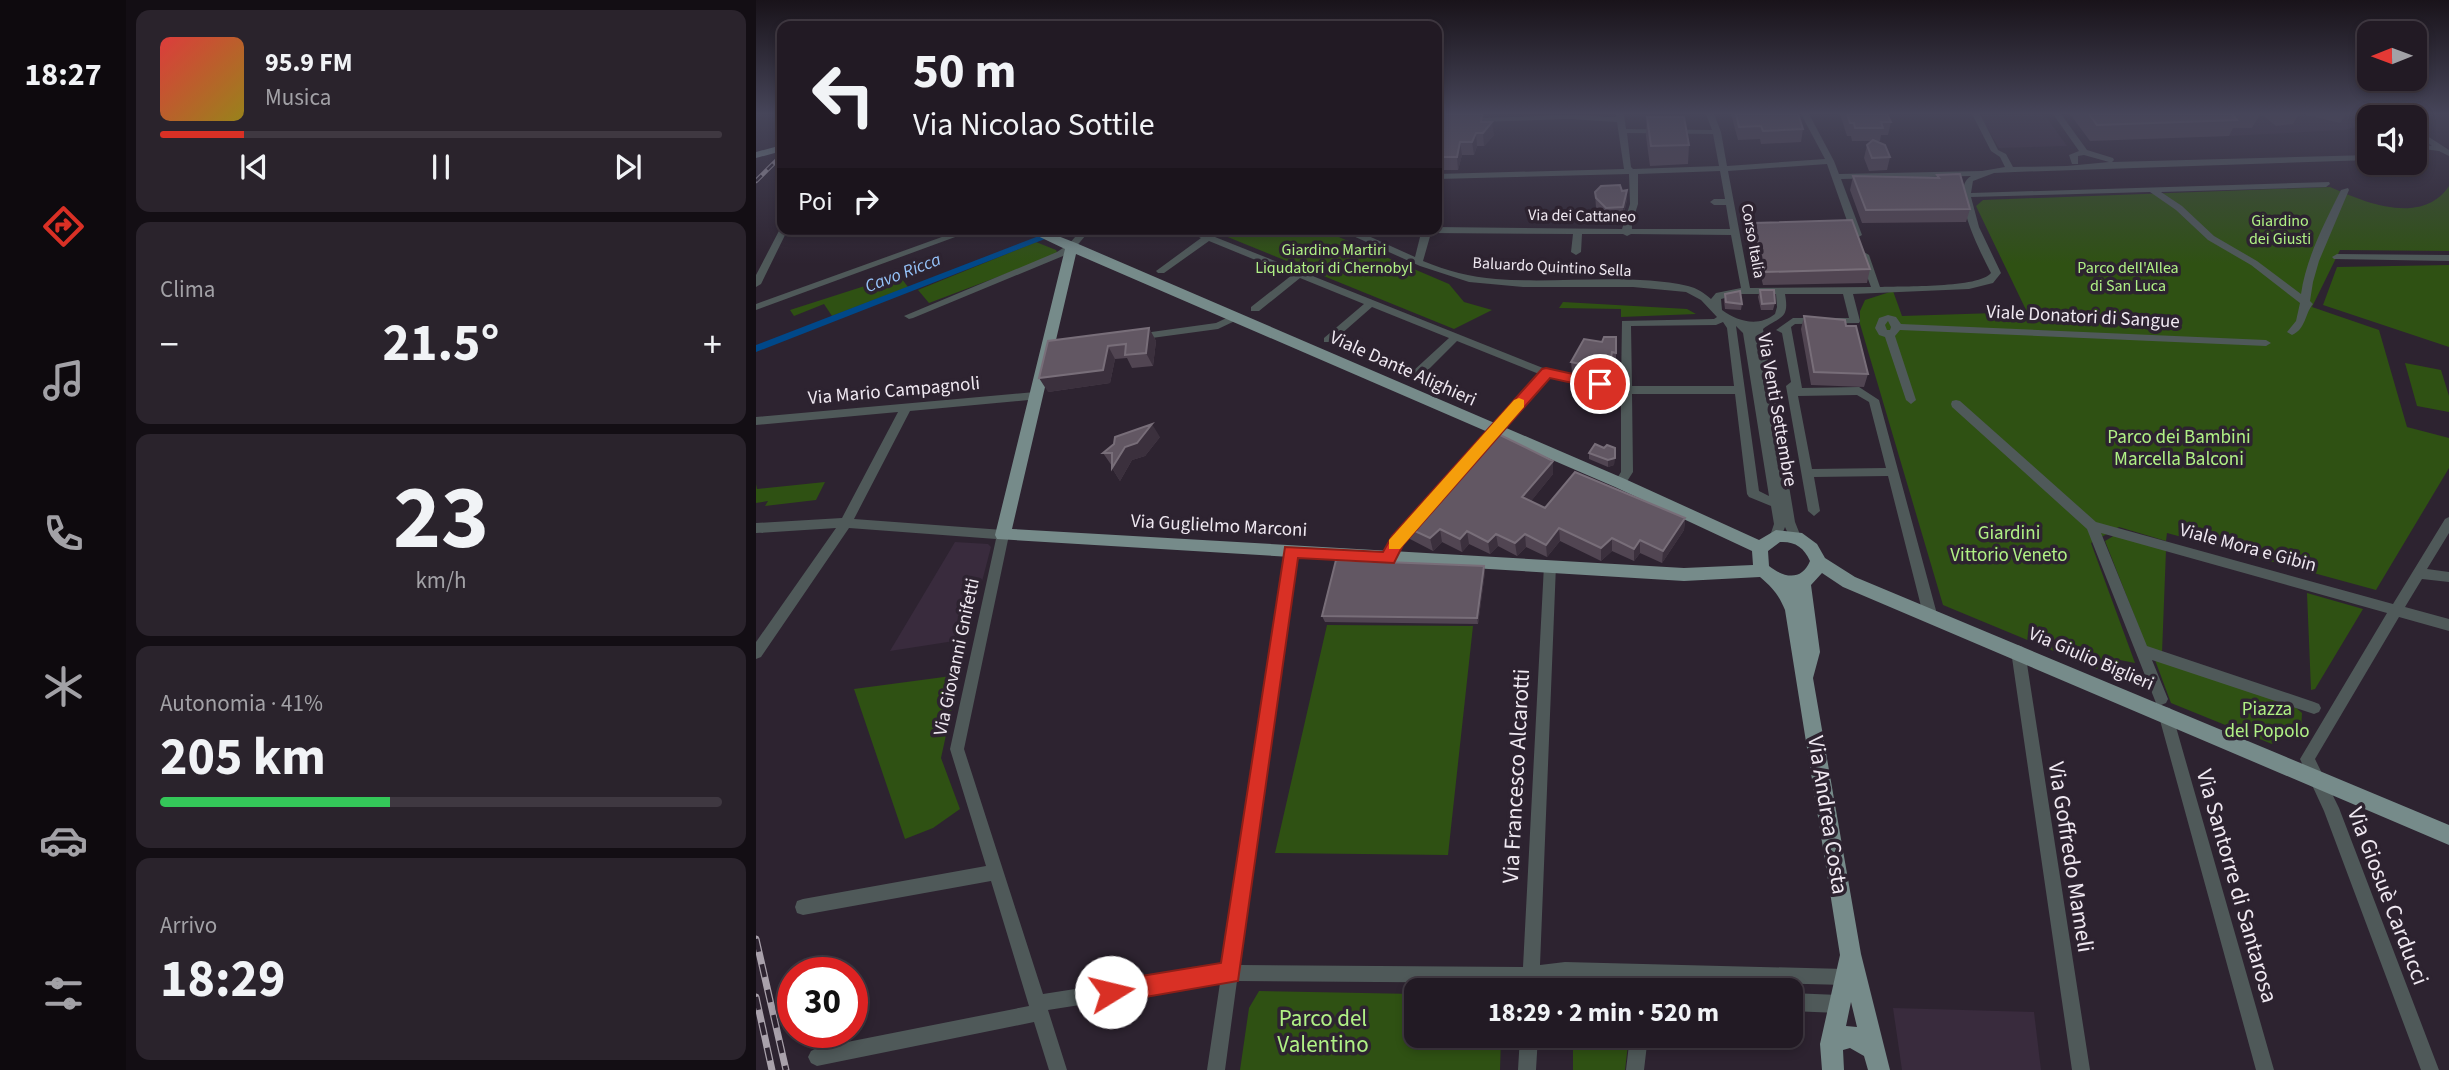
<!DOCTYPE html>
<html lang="it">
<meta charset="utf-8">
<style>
:root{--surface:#221a24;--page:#2a232c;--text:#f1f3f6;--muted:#a2a1a6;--line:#3f3841;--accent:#d93025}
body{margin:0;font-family:"Source Sans 3",sans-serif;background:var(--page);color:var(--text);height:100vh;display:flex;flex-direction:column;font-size:26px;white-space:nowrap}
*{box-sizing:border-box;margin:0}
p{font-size:23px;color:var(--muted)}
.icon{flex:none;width:38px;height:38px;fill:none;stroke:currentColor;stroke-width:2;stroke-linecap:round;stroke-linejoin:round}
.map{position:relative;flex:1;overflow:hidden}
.sheet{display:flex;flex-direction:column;gap:10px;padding:10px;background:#130e14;width:630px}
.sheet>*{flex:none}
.banner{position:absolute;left:21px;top:21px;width:665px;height:214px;border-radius:14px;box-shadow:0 4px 10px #0003,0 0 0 2px var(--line);background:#221a24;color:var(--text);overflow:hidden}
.needle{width:46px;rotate:269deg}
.buttons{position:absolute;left:1601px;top:21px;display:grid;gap:14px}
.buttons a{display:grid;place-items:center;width:70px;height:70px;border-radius:14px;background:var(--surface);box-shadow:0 4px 10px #0003,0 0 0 2px var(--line);font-size:35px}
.speed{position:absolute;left:21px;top:957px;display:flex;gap:14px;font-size:35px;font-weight:700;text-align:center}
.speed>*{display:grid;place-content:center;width:91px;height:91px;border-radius:50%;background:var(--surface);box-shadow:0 4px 10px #0003,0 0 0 2px var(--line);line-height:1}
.speed .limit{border:10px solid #d22;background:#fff;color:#111}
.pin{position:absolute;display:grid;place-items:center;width:60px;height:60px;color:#fff;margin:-30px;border:4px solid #fff;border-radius:50%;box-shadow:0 2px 7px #0007}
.me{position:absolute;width:77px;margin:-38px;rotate:81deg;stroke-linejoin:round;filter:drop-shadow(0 0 5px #0008)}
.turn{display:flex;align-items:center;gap:24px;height:147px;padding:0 21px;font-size:32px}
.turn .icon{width:91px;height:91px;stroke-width:2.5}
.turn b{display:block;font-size:49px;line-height:60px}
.then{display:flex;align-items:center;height:66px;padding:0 21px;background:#0003;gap:14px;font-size:26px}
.big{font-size:52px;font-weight:700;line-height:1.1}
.sheet .card{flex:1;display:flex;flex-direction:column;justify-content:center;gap:10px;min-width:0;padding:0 24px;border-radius:14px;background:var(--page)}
.sheet .dial{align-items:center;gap:0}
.dial b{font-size:91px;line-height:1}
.song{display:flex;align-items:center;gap:21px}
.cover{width:84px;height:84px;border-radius:10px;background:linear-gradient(135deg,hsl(0 70% 55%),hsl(50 70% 35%))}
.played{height:7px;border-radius:4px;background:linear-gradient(90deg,var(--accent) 15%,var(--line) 15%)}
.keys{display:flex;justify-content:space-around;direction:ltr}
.heat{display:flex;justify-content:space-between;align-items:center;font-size:38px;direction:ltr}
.charge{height:10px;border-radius:5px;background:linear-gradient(90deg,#34c759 41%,var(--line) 0)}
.trip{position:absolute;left:648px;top:978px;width:399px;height:70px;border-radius:14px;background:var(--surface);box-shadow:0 4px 10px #0003,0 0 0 2px var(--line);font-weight:700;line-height:70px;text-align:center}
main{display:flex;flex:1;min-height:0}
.tab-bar{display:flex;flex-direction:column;width:126px;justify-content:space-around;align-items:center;background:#0e0a0e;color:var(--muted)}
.tab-bar .icon{width:49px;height:49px}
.tab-bar .on{color:var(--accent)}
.tab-bar b{font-size:32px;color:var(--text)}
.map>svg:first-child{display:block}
.built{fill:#392b3d}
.green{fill:#2f5113}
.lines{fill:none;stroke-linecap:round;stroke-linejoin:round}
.canal{fill:#004889;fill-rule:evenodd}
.minor{fill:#4f5959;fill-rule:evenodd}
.major{fill:#768b8a;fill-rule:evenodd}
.rail-far1-casing{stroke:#a9a1ab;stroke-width:4.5}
.rail-casing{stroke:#a9a1ab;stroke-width:7}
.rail-far1{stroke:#2d2330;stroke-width:2.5;stroke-dasharray:8;stroke-linecap:butt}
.rail{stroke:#2d2330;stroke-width:4.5;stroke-dasharray:13;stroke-linecap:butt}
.wall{fill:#514552}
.shaded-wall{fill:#3b303d}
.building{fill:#625763;stroke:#786e79;stroke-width:2}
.route{fill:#d93025;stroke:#8d1f18;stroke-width:2}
.slow{fill:#f59e0b}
.labels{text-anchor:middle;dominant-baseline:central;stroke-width:7;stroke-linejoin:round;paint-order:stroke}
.far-street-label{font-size:16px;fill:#efe8f1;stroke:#2d2330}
.far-park-label{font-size:16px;fill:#b0f185;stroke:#2d2330}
.far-water-label{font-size:18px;font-style:italic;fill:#96c4fb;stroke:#2d2330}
.street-label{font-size:19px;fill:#efe8f1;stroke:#2d2330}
.park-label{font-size:19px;fill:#b0f185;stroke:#2d2330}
.near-street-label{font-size:23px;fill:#efe8f1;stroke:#2d2330}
.near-park-label{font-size:23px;fill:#b0f185;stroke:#2d2330}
</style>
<main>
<nav class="tab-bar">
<b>18:27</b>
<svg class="icon on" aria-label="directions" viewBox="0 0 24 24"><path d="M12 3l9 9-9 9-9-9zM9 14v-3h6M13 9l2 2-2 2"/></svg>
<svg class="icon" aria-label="music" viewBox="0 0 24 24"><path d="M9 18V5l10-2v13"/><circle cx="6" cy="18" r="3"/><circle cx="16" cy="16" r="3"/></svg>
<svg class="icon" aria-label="phone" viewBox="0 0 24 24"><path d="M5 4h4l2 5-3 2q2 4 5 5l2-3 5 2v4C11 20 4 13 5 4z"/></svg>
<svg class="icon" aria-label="climate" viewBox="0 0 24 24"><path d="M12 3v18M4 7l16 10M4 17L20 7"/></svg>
<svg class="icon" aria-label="car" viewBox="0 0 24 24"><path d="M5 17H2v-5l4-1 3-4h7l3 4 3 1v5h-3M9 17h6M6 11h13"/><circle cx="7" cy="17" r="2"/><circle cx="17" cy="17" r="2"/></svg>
<svg class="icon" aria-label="filters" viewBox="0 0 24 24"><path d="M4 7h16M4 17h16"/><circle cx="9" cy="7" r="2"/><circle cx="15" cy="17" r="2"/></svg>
</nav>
<section class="sheet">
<div class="card">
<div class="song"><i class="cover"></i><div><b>95.9 FM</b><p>Musica</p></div></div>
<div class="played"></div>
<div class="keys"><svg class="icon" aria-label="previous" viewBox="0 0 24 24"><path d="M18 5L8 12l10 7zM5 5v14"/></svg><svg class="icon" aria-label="pause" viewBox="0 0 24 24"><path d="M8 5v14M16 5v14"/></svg><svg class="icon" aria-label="next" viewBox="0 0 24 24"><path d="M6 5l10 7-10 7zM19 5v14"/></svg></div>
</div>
<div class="card"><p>Clima</p>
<div class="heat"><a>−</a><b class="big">21.5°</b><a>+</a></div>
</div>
<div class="card dial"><b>23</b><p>km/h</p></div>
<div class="card"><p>Autonomia · 41%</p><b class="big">205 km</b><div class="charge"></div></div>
<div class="card"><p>Arrivo</p><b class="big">18:29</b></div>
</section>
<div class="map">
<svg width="1693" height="1070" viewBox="0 0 1693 1070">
<rect width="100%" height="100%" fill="#2d2330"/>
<path class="built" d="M1288,114L1311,146L1243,148L1223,115Z
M1615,114L1605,126L1587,130L1473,136L1314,115Z
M199,542L232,544L235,547L211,639L134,651Z
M1137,1008L1278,1012L1285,1070H1146Z"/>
<path class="green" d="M1693,186V251L1584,250L1556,307L1623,330L1651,427L1693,438V468L1620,590L1411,533L1410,541L1363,527L1335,543L1379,663L1364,660L1360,677L1187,605L1104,324V311L1109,300L1137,291L1146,316L1271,312L1220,206L1227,200L1574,187C1610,203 1666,226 1693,186Z
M452,229H564L693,284L708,302L736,310L698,329Z
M280,242L300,250L302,254L173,303L162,290Z
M1693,265V347L1567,305L1581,267Z
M143,275L152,287L76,316L68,304L38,316L34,310Z
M807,302L931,309L940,314L865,317V309L803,308Z
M1649,363L1685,370L1693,396V412L1661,406Z
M69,482L60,500L9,506L12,501L0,503V484L1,489Z
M1359,535L1410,550L1406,653L1391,648L1349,541Z
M1551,593L1607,609L1559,689L1555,690Z
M571,625L717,626L692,855L519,853Z
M1399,660L1538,706L1546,713L1545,731L1516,744L1415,703Z
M203,675L185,758L204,809L177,828L149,839L98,689Z
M503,991L660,994V1036H745L744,1070H484L493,1008Z
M817,1036H873L869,1070H817Z"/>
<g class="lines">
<path class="canal" d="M301,229L312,230L0,352V345Z"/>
<path class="minor" d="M701,114H714L722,118L813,115L860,117V114H868L870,129L956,130L950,114H958L965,132L971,166L1069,159L1045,114H1053L1078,161L1083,174L1226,171L1249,167L1244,157L1235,151L1216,114H1224L1242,150L1250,154L1257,167L1311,166L1353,162L1328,155L1322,156V164H1316L1313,155L1323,151L1297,114H1305L1331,150L1357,158L1358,160L1356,162L1614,155V160L1259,172L1238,173L1217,181L1215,193L1573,182L1574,184L1570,187L1405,192L1426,206L1458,236L1501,261L1545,294C1550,258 1569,222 1585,190L1592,188L1593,190L1563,261L1557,282L1554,301L1557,304C1549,313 1550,329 1536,335L1531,332L1540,321L1544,303L1495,265L1452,240L1420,210L1394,192L1215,197L1223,227L1245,273L1237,283L1213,289L1097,294L1104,321L1103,323L1039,324L1035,327L1046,388L1103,387L1123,400L1181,614L1179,618L1174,619L1169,618L1167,614L1132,476L1058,477L1064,511L1058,516L1052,511L1030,386L1035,382L1026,333L1020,330L1037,318H1093L1087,294H1029C1034,321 1023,316 1007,329L1039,522L1045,537L1043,540H1035L1029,527L1024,539H1016L1014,536L1018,524L1015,506L993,497L991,494L979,394H876L877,472L868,486L864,487L858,483L865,472V393L792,377L737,441H729L727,438L729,435L783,374L701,341L664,378H656L655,375L656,372L693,338L616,307L576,342H568V338L608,304L544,278L503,311H495V307L536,275L453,241L408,273H402L400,271L445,238L426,229H439L792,370L865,385L866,321L958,319L961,317L945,300L930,292L877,287H767L713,282L664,266L586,231L585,229H597L659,257L666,229H681V227L866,229L874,204L873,174L681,179V174L868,169L861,122L813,119L721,122ZM871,133L957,134L963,166L877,169L875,167ZM1071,164L1096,235L1101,238L1106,235L1085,179L1215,176C1191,190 1226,255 1235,273C1224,288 1146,286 1124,287L1113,255L1108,252L1103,255L1115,287L994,288L972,171ZM964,171L969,199H958L954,202L958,205H970L974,229H876V223L882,204V174ZM675,233L817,234L815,252L820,255L825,252L826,234H867L871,236L875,234L975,235L985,288L960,293L955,299C948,293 941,288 932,286C873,273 801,284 740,279C714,277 691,271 667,261ZM985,294H1020L1021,307L1019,314C1003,327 982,322 966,310L965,299ZM967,322L971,328L978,386H876L875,326L960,325ZM980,326L987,333L1013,496L1003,491ZM1101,395L1113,402L1130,468L1056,469L1042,396Z
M1632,114H1642L1644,117H1635Z
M1659,128L1693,150V156L1683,151L1659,148V144L1676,146L1659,134Z
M25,227L26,229H32L5,284L0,287V275Z
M208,229H221L0,310V304Z
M326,229H335L319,248L307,256L157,318L153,319L148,316L301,252L313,244Z
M1581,254L1693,255V261L1578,259L1576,257Z
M479,314L484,317L483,319L462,329L381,340L376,337L381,334L460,323Z
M1132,315L1140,317L1145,324L1510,340L1515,343L1510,346L1144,330L1139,336L1160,400L1155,404L1150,400L1129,337L1123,335L1119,328L1123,318ZM1132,321L1135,327L1134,330H1131L1129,325Z
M279,392L283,393L284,396L283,399L154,411L98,519L247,530L251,532L253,535L208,749L287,994L467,966L529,551L531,547H539L541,551L484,965L767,967L788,565L790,561H798L800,565L784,965L809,962L1089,969L1095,971L1097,977L1095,983L1089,985L809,978L797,980L803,984L805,990H766V983L481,981L469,1070H451L464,983L292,1010L311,1070H293L278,1022L61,1066L55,1063L52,1057L55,1051L61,1048L273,1006L235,881L47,915L41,913L39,907L41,901L47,899L230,866L194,749L240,539L93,528L5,657L0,659V642L80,528L0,533V523L86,518L142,412L0,425V417Z
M1200,400L1204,401L1340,522L1637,604L1689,519L1693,517V533L1671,569L1693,572V582L1666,579L1649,607L1693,619V631L1643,617L1559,759L1583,808L1683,1070H1665L1568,811L1544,759L1631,613L1345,533L1391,646L1558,702L1563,704L1565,708L1563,712L1558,714L1396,660L1412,699L1410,703L1405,705L1400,703L1331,529L1196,407L1195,404L1196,401Z
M662,512L666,514L668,517L666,520L640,553L636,563H628L626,559L630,547L658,514Z
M1262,645L1267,647L1269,651L1334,1070H1316L1255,651L1257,647Z
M1409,707L1414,708L1416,713L1518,1070H1500L1402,713L1404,708Z
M1034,993L1083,995L1089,998L1092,1004L1089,1010L1083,1013L1034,1011Z
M764,1036H782L780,1070H762Z
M874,1036H892L888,1070H870Z"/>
<path class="major" d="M26,145V151L0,158V152Z
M267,229H284L320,243L869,479L1003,540L1020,530L1046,533L1061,544L1069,558L1099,577L1693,825V845L1087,587L1066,573L1055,585L1064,652L1057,678L1105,954L1134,1070H1112L1108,1056L1094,1048L1087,1050L1088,1070H1066L1064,1044L1084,955L1029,610C1023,595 1016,587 1004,577L928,581L241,539L239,535L309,249ZM320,254L859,487L996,551L997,565L928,568L256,529ZM1024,542C1038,541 1048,547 1054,561C1046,581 1028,578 1013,566L1012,551ZM1095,1002L1101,1027L1090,1026Z"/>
<defs>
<path id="rail-far1" d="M0,181L26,155"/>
<path id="rail" d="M0,939L30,1070
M0,997L16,1070"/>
</defs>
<use href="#rail-far1" class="rail-far1-casing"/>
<use href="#rail" class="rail-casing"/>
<use href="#rail-far1" class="rail-far1"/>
<use href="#rail" class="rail"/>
</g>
<path class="wall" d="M681,114H727L728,122L738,135L728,146H721L718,155H706L702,170H681Z
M975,114H1042L1047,129L1045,142L1005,144L1004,139L982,140Z
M1084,114H1131L1135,122L1132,135H1125L1124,141H1119L1134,157L1131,170L1113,171L1108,158L1111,145L1116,141H1096L1095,136H1091Z
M1314,114H1504L1496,128H1477L1473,136L1334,141Z
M1505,114H1543L1537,124L1520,126Z
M1548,114H1590L1584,123Z
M891,117L933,145L932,164L894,166L890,136Z
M1181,175L1214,209L1210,222L1106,223L1094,190L1097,176L1180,178Z
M866,191L871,200L867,217L850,218L840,208L839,192Z
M997,223L1114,269L1111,283L1007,285L995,236Z
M1004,290L1019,303L1017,310H1005L1002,297Z
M969,294L986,304L985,310L969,309L968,301Z
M1048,316L1090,326L1112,374L1108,387L1055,385L1045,329Z
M393,328L400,341L397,366L376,368L371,358L359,359L354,383L292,392V341Z
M860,337V363L855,362L853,380L816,372L815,362L846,342Z
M404,437L389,456L376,460L364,481L356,468V466L347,453Z
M848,448H859L858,465L852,467L833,459V453Z
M797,461V474L775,501L789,508L929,518L928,530L906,563L884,553L878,561L856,551L845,561L804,541L791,557L770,547L761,556L742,546L734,554L713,544L706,552L686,542L677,551L654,539L650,527Z
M729,572L722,624L569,622L566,616Z"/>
<path class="shaded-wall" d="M736,122L738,135L728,146L727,133Z
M720,133L721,146L718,155L716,142Z
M704,142L706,155L702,170L701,157Z
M871,190V200L867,217V207Z
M393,328L400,341L397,366L390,353Z
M352,346L359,359L354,383L292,392L283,378Z
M396,424L404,437L389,456L376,460L364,481L356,468L369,447Z
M859,458L858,465L852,467V460Z
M797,461V474L768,510L766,497Z
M929,518L928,530L906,563L907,551Z
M803,528L804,541L791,557L790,545Z
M684,529L686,542L677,551L674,538Z
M711,531L713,544L706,552L704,539Z
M740,534L742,546L734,554L732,542Z
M769,534L770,547L761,556L759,543Z
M856,538V551L845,561V548Z
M884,540V553L878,561V549Z
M728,566L729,572L722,624L721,618Z"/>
<path class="building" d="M681,114H726L725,122H736L727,133H720L716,142H704L701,157H681Z
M980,114H1042L1047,129L1007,131L1005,126L983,127Z
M1091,114H1131L1135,122H1125L1127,128H1099L1098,123H1094Z
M1333,114H1476L1481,120L1341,125Z
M891,117H928L933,145L895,146Z
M1117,140L1129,145L1134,157L1116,158L1111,145Z
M1204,174L1214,209L1110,210L1097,176L1183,178L1181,175Z
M864,185L866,191L871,190L867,207L850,208L840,198L839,192L845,186Z
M1096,220L1114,269L1009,272L997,223Z
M1004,290H1018L1019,303L1006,304Z
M984,291L986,304L970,302L969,294Z
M1048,316L1089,320L1090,326H1100L1112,374L1058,372Z
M393,328L390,353L369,355L370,344L352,346L347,370L283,378L292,341Z
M848,337H860V353L856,352L853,370L815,362L828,339L846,342Z
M396,424L381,443L369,447L356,468V453H347L358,444L359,437Z
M736,431L797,461L766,497L789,508L819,472L929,518L907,551L884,540L878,549L856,538L845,548L803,528L790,545L769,534L759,543L740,534L732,542L711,531L704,539L684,529L674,538L650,527Z
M839,444L848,448L851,445L859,448V458L852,460L833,453Z
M580,560L728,566L721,618L566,616Z"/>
<linearGradient id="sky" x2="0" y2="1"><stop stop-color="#19131a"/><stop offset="0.43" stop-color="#464559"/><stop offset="1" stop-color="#464559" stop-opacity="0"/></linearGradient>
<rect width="1693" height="264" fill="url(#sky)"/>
<path class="route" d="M790,368L844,380L851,384L844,389L794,378L647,545L638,563L542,558L482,981L355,1003L348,1000L344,992L348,984L355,981L465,963L529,547L627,552L636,536L786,369Z"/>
<path class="slow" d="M763,398L768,400V407L644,549H633V540L758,400Z"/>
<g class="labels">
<g class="far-street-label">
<text transform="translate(826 216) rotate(1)">Via dei Cattaneo</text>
<text transform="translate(997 241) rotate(80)">Corso Italia</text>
<text transform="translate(796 267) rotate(3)">Baluardo Quintino Sella</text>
</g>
<g class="far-park-label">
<text x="1524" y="221">Giardino<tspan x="1524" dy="18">dei Giusti</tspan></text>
<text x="578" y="250">Giardino Martiri<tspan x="578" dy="18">Liqudatori di Chernobyl</tspan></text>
<text x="1372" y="268">Parco dell'Allea<tspan x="1372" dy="18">di San Luca</tspan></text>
</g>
<g class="far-water-label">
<text transform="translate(147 273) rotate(-21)">Cavo Ricca</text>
</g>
<g class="street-label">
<text transform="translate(1327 317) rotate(3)">Viale Donatori di Sangue</text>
<text transform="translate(647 369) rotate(24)">Viale Dante Alighieri</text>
<text transform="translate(138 391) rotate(-5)">Via Mario Campagnoli</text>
<text transform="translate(1021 410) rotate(80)">Via Venti Settembre</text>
<text transform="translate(463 526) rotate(3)">Via Guglielmo Marconi</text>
<text transform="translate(1492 548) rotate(15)">Viale Mora e Gibin</text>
<text transform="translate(201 657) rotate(-78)">Via Giovanni Gnifetti</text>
<text transform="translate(1335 659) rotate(23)">Via Giulio Biglieri</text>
</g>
<g class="park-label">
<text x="1423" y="437">Parco dei Bambini<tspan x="1423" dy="22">Marcella Balconi</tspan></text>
<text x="1253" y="533">Giardini<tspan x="1253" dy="22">Vittorio Veneto</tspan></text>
<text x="1511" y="709">Piazza<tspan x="1511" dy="22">del Popolo</tspan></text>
</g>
<g class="near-street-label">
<text transform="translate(760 776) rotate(-87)">Via Francesco Alcarotti</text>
<text transform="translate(1072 815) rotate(81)">Via Andrea Costa</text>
<text transform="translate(1315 857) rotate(81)">Via Goffredo Mameli</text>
<text transform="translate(1481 886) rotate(74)">Via Santorre di Santarosa</text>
<text transform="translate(1632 896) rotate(69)">Via Giosuè Carducci</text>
</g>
<g class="near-park-label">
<text x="567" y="1018">Parco del<tspan x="567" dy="26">Valentino</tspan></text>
</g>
</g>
</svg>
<div class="buttons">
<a><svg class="needle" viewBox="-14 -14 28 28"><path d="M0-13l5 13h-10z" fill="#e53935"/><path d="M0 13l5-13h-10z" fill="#a2a1a6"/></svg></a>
<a><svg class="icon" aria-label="sound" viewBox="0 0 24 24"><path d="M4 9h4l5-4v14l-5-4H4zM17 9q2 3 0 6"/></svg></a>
</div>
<div class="speed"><div class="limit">30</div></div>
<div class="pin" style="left:844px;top:384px;background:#d93025"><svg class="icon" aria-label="arrive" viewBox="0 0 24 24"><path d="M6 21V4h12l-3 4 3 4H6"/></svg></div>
<svg class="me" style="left:355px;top:992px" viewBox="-20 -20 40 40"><circle r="19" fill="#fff"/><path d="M0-13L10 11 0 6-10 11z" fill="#d93025"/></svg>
<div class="trip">18:29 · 2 min · 520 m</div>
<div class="banner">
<div class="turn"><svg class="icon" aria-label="left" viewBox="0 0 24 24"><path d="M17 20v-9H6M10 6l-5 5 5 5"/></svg><div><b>50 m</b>Via Nicolao Sottile</div></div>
<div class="then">Poi<svg class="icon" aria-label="right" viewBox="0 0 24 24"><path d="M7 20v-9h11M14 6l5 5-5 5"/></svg></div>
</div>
</div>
</main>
